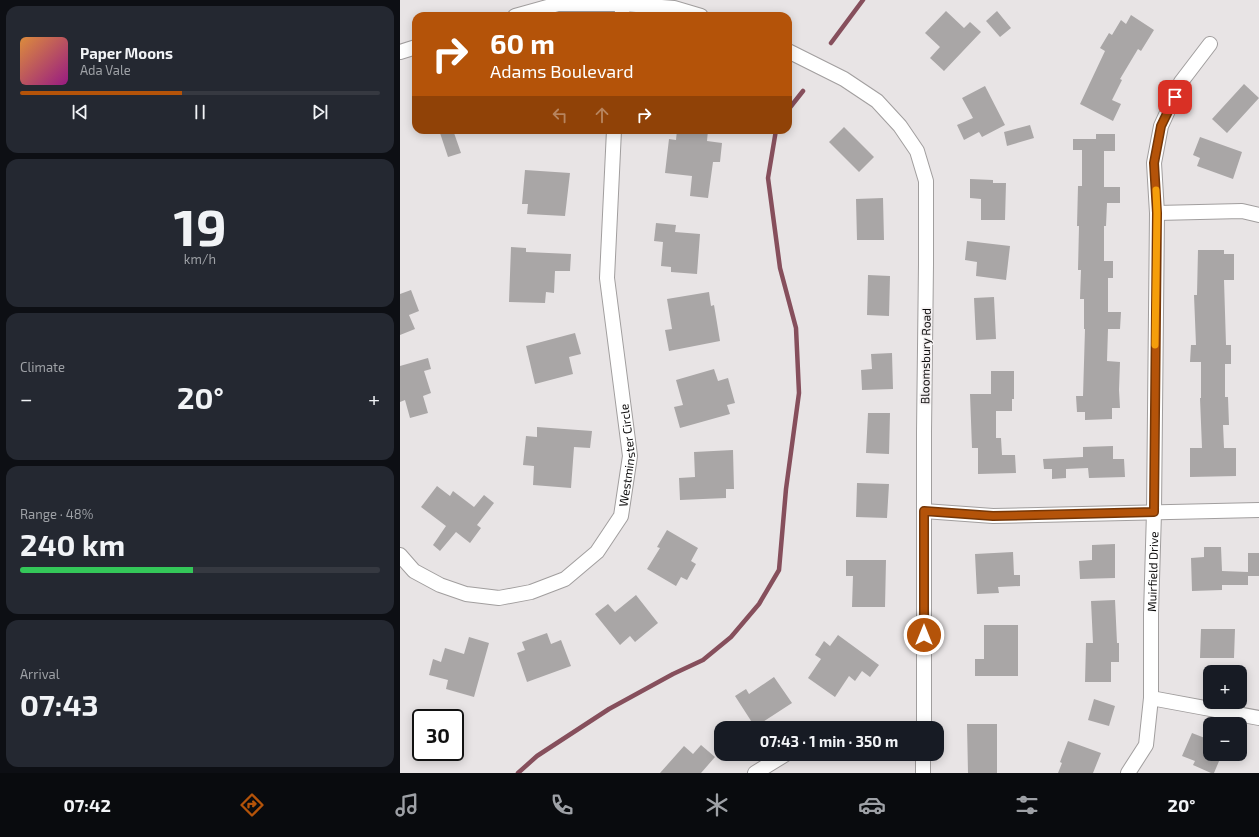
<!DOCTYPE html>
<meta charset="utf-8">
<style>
:root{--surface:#171b24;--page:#242831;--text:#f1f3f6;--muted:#9ea1a6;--line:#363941;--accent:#b45309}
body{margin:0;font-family:"Exo 2",sans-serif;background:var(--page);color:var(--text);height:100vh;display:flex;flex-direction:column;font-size:15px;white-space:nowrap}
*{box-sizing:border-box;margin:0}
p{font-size:13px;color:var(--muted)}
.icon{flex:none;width:22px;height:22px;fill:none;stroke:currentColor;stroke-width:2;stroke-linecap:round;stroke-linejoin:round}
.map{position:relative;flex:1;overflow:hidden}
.panel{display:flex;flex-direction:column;gap:6px;padding:6px;background:#0d0f14;width:400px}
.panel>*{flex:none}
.guide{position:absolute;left:12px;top:12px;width:380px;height:122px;border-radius:12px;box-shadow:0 2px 10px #0003;background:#b45309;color:#fff;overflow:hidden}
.controls{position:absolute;left:803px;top:665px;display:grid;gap:8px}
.controls a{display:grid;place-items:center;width:44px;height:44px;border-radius:8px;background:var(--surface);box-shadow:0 2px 10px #0003;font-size:20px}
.speed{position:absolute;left:12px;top:709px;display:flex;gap:8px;font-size:20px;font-weight:700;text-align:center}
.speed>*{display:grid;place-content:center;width:52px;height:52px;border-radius:50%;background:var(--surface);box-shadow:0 2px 10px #0003;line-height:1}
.speed .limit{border:2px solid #111;border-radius:6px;background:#fff;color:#111}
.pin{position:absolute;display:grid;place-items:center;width:34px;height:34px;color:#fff;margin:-17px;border-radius:8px;box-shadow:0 2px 6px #0006}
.me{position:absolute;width:44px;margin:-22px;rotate:0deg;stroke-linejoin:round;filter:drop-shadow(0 0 3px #0008)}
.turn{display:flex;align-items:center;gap:14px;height:84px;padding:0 12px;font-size:18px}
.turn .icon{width:52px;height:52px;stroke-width:2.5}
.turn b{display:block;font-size:28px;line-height:34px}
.lanes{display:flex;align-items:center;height:38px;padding:0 12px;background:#0003;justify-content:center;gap:20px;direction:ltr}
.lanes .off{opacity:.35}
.big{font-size:30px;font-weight:700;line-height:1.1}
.panel .card{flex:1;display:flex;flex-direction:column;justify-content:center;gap:6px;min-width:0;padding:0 14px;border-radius:12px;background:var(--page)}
.panel .dial{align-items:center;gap:0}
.dial b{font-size:52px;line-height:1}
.song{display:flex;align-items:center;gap:12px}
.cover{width:48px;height:48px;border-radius:6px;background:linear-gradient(135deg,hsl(30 70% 55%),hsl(310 70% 35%))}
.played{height:4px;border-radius:2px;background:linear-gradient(90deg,var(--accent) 45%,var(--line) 45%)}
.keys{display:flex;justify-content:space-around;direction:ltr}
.heat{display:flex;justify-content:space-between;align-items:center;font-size:22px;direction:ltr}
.charge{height:6px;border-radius:3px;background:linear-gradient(90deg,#34c759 48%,var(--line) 0)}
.trip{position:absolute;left:314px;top:721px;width:230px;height:40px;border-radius:12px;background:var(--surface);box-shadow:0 2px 10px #0003;font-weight:700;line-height:40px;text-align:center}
.menu{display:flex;height:64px;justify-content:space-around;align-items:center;background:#090b0e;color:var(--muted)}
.menu .icon{width:28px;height:28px}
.menu .current{color:var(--accent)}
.menu b{font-size:18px;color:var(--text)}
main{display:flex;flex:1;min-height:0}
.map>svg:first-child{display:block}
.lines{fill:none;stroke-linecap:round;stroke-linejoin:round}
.stream{stroke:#864f5c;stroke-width:4.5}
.building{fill:#a9a6a6}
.minor-casing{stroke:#a19e9e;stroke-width:16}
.minor{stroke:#fff;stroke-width:14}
.route-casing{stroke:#753606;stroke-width:10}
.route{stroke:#b45309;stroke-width:7}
.slow{stroke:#f59e0b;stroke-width:7}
.labels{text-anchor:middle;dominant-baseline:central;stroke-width:3;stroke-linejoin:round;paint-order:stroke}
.street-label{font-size:12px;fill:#0d0c0c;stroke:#f5f1f2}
</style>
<main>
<section class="panel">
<div class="card">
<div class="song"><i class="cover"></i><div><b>Paper Moons</b><p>Ada Vale</p></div></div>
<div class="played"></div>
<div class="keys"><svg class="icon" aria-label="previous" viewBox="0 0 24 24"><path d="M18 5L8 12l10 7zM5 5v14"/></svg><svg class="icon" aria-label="pause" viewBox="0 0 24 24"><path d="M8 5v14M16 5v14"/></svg><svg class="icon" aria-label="next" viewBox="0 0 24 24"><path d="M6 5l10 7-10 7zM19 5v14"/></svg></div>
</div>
<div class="card dial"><b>19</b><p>km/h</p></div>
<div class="card"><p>Climate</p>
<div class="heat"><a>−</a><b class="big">20°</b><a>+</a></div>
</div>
<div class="card"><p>Range · 48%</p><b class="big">240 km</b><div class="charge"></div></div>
<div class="card"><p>Arrival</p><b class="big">07:43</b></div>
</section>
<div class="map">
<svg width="859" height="773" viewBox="0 0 859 773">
<rect width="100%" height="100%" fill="#e8e4e5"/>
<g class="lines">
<path class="stream" d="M431,43L463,0
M388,110L403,91
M118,773L137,756L209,709L273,674L303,660L331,637L359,604L379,570L386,489L399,393L396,328L380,268L368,178L376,130"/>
</g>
<path class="building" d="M546,11L564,28L570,22L581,32L544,71L530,58L540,47L525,33Z
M597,11L611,28L600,37L586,21Z
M731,15L754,30L741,51L738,49L720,79L722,80L712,100L721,104L713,121L680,104L705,51L700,48L709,33L712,35L721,20L726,24Z
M844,84L859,98L827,133L812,119Z
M585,86L605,125L582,137L579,132L564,140L557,125L573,118L562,98Z
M630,125L634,138L607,146L604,132Z
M444,127L474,157L459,172L429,142Z
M39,130H53L61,153L48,157Z
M277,130H308L307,141L322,143L320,162H313L308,198L290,196L292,176L265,173L269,139L276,140Z
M696,134H715V151H704V187H720V203H707L706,226H704V261H713V278H708V312H721L720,329H708L707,361L720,362L719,390L720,408H712V419L685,420V412H677L676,396H683L685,329H684V299H680L681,270H678L679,226H677L678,186H682V150H673V139H696Z
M800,137L842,152L833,179L797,166L800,158L793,155Z
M125,170L170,173L165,216L127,214L128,204H122Z
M570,179L593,180V183H606L605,220H581V199L570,198Z
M483,198L484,240H457L456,199Z
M256,223L276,225L275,232L300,234L297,274L271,272V267L261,266L263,242L254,241Z
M567,241L610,246L606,280L576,276L577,262L565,260Z
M111,247L126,248V252L171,254L170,271H155L154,293L146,292L145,303L109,302Z
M798,250H824V254H834V280H824L826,345H831V364H825V397H828L829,425H823L824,448H836V476L790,477V448H802L800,398H801V362H790L791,345H796L794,295H797Z
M468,275L490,276L489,316L467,315Z
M11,290L19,311L9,315L15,329L0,335V294Z
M309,292L311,306L314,305L320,341L269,351L265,330L272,329L267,299Z
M594,297L596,339L576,340L574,298Z
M175,333L181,354L169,357L173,374L135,384L126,346Z
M492,353L493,389L462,390L461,370L472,369L471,354Z
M28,358L31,369L24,371L31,393L23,396L28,413L10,418L5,400L0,402V366Z
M314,369L318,381L328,378L335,403L327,405L330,414L280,428L274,407L283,405L276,380Z
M591,371H614V399H612V411H596V438H601L602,455H615L616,473L578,474V448H572L570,394H591Z
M468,413H490L489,454L466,453Z
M137,427L192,431L190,448L174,447L171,488L133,485L134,466L123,465L126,436L137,437Z
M713,446V459H724L725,477L689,478L688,468L666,469V478L652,479V469H644L643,459L683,457V447Z
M333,450L334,489H326V498L280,500L279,478L295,477L294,452Z
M457,483L489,484L487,518L456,517Z
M37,486L50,496L53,491L74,507L84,495L94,503L77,525L81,528L70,543L56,532L40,551L33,545L46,526L21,507Z
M267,530L298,548L291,561L296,564L287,580L281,577L276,586L247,569L260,548L257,547Z
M715,544V578L680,579L679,561L692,560V545Z
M804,547H821L822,571L848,572V553H859V576H848V585H822V590L792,591L791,558L804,557Z
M613,552L614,575H620V586L598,587L599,593L577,594L575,554Z
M446,560H486L485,607H452L453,576H446Z
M236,595L258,623L235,642L230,636L220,645L195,614L208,604L215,612Z
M715,600L717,643H719V662H711V682H685L686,643H693L691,601Z
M584,625H618V676H575V659H584Z
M801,629H835L834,658H800Z
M147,633L151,644L161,640L171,666L127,682L117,653L125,650L122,642Z
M438,635L479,665L470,677L462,671L455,681L449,676L435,697L408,678L421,659L415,655L424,641L430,646Z
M69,637L89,643L74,697L46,689L48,680L29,675L33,659L41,662L45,648L64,654Z
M374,677L392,703L355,727L335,696L346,689L349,694Z
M694,699L715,706L709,726L688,720Z
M567,724H597V773H568Z
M792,733L810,740V754H822L814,773H811L793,765L795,761L782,756Z
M668,741L701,753L693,773H658L662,763L660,762Z
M301,745L315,757L301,773H260L284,746L293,754Z"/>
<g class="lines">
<defs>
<g id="minor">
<path d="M115,16L158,4H224L274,8L301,16"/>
<path d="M221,16L224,4"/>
<path d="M388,51L444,79L477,101L500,126L517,151L526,181V264L524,432V728"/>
<path d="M0,52L16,47"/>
<path d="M757,213L842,211L859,215"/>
<path d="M524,511L593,516L859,510"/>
<path id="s1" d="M0,555L14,571L40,585L66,594L99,598L131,592L165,579L197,552L221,516L230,456L207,278L214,130"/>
<path d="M751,698L859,718"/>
<path d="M355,773L386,754"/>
<path d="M523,773V754"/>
<path id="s2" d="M728,773L746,745L751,698V614L754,512L757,213L754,163L761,126L781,82L810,44"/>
</g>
</defs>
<use href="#minor" class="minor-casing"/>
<use href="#minor" class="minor"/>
</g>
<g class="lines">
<defs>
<path id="route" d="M524,635V511L593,516L754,512L757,213L754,163L761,126L775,97"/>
</defs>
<use href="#route" class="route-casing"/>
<use href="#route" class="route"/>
<path class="slow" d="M755,345L757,213L756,190"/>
</g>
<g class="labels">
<g class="street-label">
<text transform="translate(525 356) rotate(-89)">Bloomsbury Road</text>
<text stroke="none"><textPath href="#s1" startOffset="327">Westminster Circle</textPath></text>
<text stroke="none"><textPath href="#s2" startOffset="207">Muirfield Drive</textPath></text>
</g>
</g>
</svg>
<div class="controls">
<a>+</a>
<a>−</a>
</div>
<div class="speed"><div class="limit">30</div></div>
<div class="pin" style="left:775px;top:97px;background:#d93025"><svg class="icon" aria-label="arrive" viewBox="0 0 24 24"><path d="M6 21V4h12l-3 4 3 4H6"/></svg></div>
<svg class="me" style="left:524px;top:635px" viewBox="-20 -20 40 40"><circle r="17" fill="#b45309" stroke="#fff" stroke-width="3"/><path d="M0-11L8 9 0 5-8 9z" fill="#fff"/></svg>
<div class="trip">07:43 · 1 min · 350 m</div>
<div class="guide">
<div class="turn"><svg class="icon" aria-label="right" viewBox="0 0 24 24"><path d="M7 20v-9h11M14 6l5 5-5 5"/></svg><div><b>60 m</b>Adams Boulevard</div></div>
<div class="lanes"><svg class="icon off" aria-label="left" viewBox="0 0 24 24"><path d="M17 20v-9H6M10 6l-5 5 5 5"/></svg><svg class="icon off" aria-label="ahead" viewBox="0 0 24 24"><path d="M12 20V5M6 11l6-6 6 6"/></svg><svg class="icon" aria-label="right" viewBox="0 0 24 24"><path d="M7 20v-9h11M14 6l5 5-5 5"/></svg></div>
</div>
</div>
</main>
<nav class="menu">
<b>07:42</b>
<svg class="icon current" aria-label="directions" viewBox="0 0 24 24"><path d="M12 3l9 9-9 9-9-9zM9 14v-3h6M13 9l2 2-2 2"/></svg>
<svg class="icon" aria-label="music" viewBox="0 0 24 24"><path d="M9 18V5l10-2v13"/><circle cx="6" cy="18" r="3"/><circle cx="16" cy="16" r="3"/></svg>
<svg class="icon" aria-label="phone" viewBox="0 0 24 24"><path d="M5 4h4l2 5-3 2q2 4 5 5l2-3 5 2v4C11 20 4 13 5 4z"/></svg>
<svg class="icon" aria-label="climate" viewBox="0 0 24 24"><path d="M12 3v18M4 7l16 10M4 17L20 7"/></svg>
<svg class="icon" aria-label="car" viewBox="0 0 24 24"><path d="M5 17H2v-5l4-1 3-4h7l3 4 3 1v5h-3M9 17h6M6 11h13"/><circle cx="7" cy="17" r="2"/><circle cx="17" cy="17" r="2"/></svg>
<svg class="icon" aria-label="filters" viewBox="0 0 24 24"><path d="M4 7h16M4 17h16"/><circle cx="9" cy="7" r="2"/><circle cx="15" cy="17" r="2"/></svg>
<b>20°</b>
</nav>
